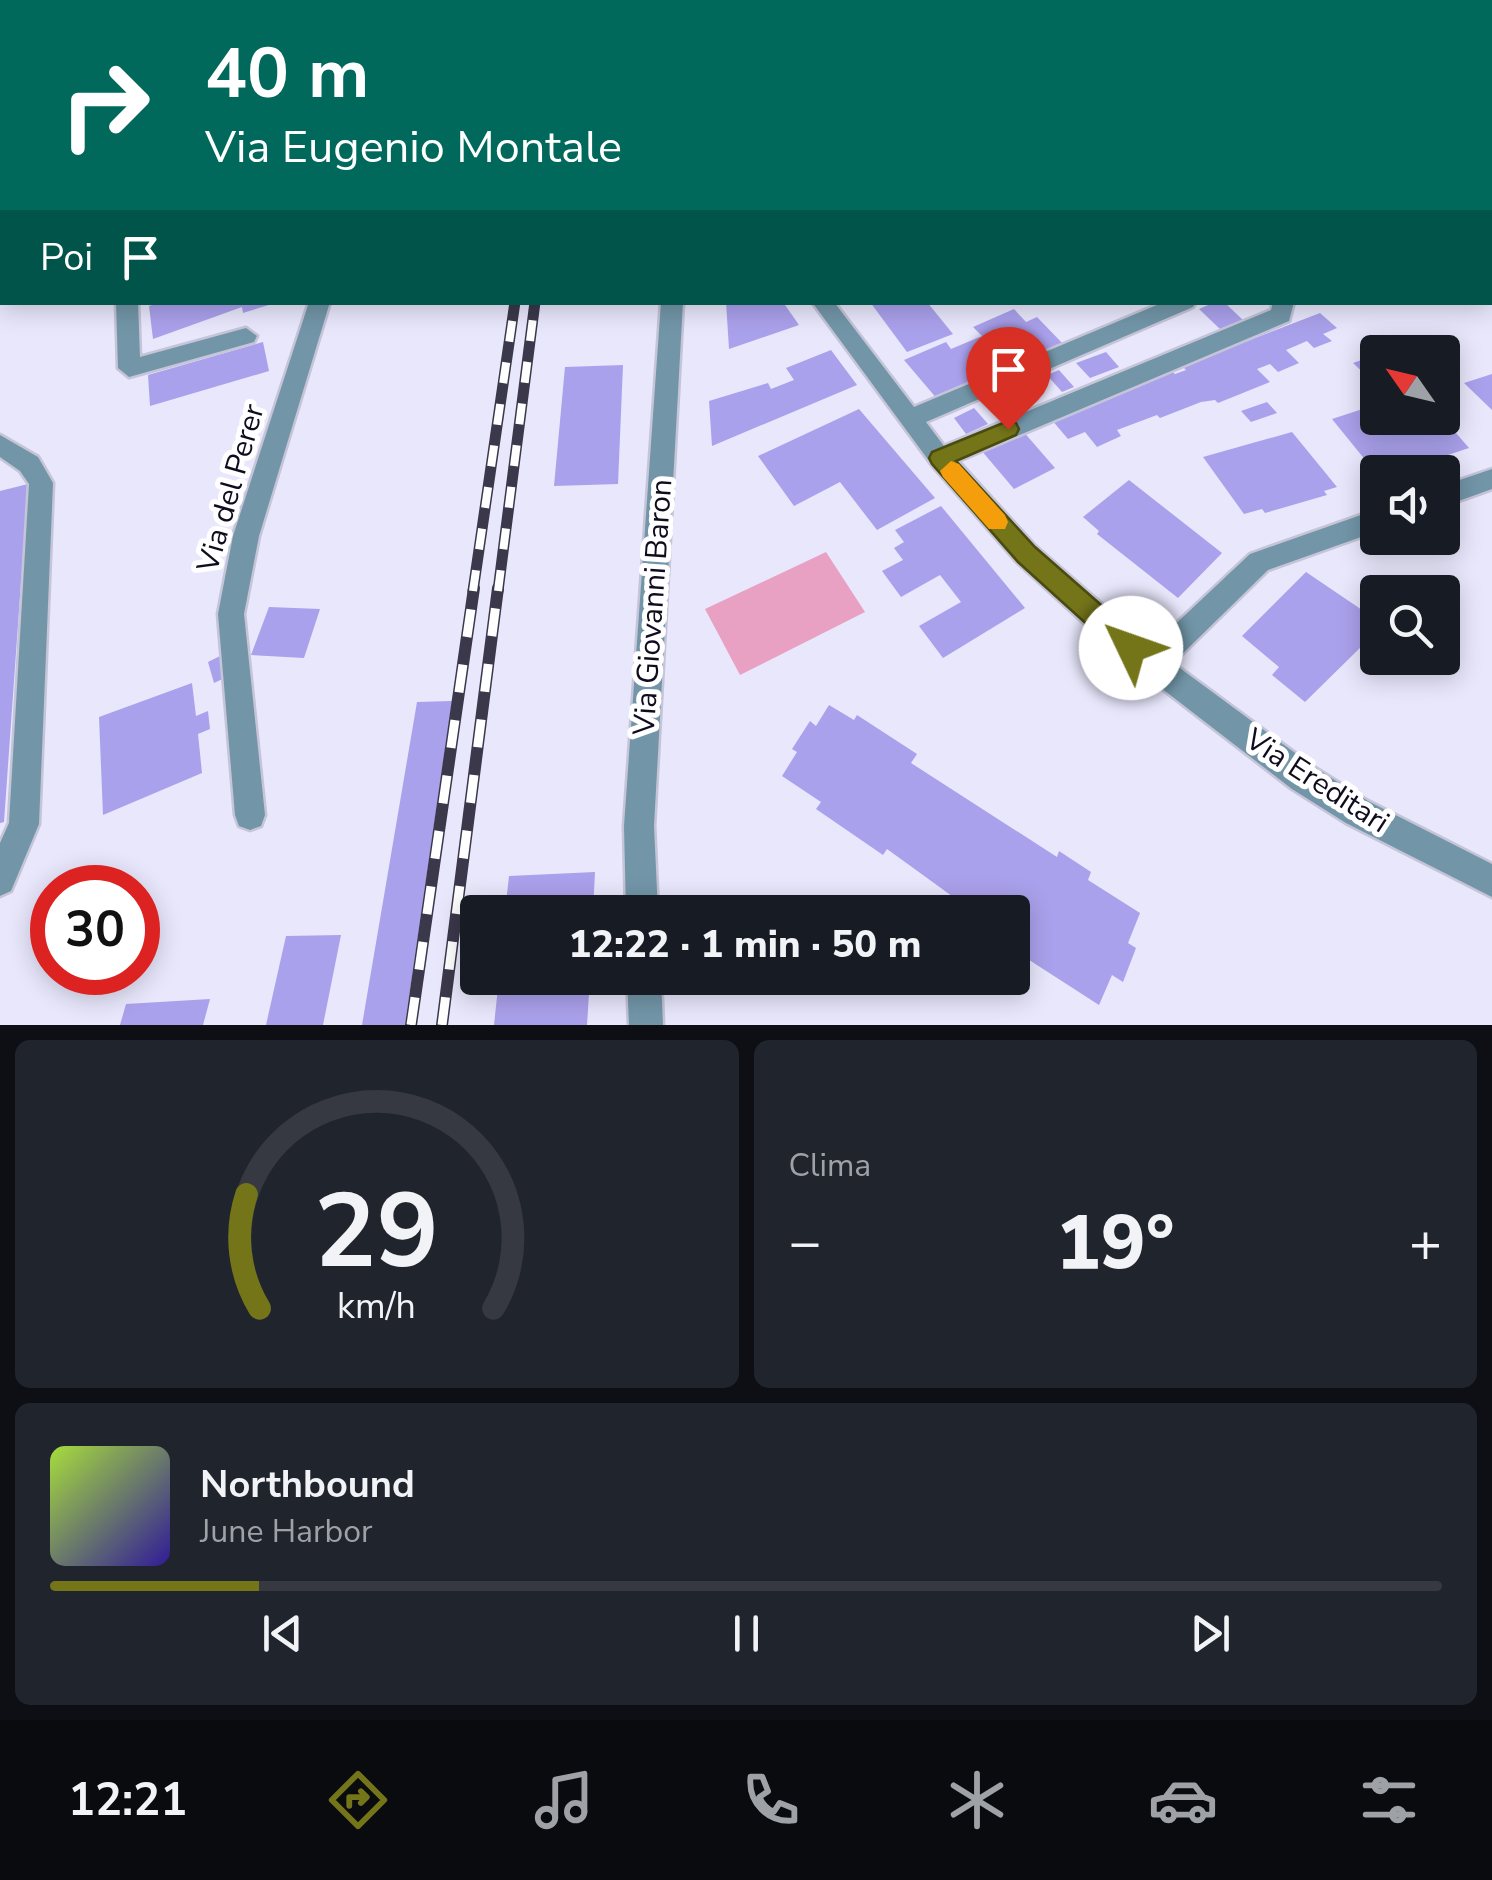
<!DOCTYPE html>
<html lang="it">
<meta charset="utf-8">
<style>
:root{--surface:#171b24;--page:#20242c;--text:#f1f3f6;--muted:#9ea1a6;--line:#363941;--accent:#747419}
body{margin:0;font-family:"Nunito Sans",sans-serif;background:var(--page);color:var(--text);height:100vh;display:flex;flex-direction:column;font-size:38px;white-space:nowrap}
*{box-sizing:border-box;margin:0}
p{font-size:32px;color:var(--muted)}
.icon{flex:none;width:55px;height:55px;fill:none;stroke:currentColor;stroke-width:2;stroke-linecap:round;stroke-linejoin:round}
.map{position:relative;height:1025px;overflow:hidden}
.drawer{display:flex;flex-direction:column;gap:15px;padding:15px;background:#0d0f14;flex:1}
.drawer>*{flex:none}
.guide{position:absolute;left:0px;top:0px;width:1492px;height:305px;box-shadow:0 5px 25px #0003;background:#00695c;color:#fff;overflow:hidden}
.needle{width:65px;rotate:304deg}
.tools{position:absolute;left:1360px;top:335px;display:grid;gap:20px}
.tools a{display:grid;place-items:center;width:100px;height:100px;border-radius:10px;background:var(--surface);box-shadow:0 5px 25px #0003;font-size:50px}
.speed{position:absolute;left:30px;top:865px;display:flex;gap:20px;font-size:50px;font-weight:700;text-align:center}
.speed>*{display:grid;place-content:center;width:130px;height:130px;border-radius:50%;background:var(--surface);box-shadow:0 5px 25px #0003;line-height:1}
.speed .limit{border:15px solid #d22;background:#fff;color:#111}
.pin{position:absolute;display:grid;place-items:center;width:85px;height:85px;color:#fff;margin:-102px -42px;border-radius:50% 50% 50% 0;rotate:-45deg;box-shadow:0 0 10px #0007}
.pin .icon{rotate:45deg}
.me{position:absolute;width:110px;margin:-55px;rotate:312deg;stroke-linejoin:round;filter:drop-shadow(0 0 8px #0008)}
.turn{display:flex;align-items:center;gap:35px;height:210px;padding:0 40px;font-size:45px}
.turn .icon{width:130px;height:130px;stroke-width:2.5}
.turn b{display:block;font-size:70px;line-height:85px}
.then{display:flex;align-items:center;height:95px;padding:0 40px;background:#0003;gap:20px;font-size:38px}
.big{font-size:75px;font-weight:800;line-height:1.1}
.drawer .tile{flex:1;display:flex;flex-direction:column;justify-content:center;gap:15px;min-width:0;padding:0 35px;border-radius:15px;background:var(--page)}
.drawer .dial{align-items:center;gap:0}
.dial svg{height:260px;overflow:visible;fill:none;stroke:var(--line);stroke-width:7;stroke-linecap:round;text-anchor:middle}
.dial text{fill:var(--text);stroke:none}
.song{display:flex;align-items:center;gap:30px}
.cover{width:120px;height:120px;border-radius:15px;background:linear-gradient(135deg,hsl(80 70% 55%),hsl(250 70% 35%))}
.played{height:10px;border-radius:5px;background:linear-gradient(90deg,var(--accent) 15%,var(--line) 15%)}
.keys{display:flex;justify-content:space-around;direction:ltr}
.heat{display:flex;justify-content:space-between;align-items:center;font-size:55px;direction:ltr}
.drawer .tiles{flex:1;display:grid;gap:15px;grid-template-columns:1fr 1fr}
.tile:last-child{grid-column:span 2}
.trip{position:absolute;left:460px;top:895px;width:570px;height:100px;border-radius:10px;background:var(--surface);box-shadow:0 5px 25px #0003;font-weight:800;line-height:100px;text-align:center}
.tabs{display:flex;height:160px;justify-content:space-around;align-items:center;background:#090b0e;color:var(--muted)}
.tabs .icon{width:70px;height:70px}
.tabs .current{color:var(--accent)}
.tabs b{font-size:45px;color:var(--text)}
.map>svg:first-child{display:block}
.green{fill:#e9a1c3}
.building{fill:#aaa1ec}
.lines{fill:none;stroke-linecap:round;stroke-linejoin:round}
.street-casing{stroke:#c5c4d8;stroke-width:5}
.street{fill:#7296a8;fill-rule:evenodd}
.rail-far1-casing{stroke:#3a384a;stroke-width:11}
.rail-casing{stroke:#3a384a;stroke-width:12}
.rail-far1{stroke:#fff;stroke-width:8;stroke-dasharray:21;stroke-linecap:butt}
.rail{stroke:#fff;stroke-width:9;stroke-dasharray:28;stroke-linecap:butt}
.route{fill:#747419;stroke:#4b4b10;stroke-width:2.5}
.slow{fill:#f59e0b}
.labels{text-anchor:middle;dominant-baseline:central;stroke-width:10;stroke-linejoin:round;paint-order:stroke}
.street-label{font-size:30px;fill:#0f0c1e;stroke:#fff}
</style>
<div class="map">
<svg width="1492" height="1025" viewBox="0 0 1492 1025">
<rect width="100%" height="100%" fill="#e8e7fc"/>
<path class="green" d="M826,552L865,612L740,675L705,609Z"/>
<path class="building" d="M161,302H275V303L243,313L242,307L153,339L149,306Z
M726,302H783L799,325L729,349Z
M870,302H927L953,334L907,352Z
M1215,302H1224L1243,320L1220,329L1199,309Z
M1014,309L1026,322L1037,317L1063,344L938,400L904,360L946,342L951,349L982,336L973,327Z
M1320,313L1337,328L1323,334L1332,341L1314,348L1307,341L1286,350L1299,363L1278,372L1270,364L1257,369L1270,382L1218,403L1215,400L1201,402L1160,418L1157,415L1117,430L1121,436L1097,447L1085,432L1068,439L1051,419L1169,369L1175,374L1186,370L1182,366Z
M263,342L269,371L150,406L148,375Z
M831,350L857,385L712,446L709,401L768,383L771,389L794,380L786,368Z
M1106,352L1119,367L1090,378L1076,363Z
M1370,357L1378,365V379L1372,381L1353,363Z
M623,365L618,484L554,486L565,367Z
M1059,370L1074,387L1062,392L1047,375Z
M1492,374V410L1464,383Z
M1005,393L1022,412L1006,420L988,400Z
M1267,402L1277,413L1251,422L1241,411Z
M1378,404V418H1443L1469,448L1399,471L1395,467L1375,472L1332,419Z
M974,408L988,424L966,434L954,418Z
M859,409L935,498L877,530L840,482L794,506L758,456Z
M1022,430L1055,468L1014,489L981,450Z
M1292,432L1337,487L1324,491L1327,495L1265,513L1262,509L1244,514L1203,457Z
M1129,480L1222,553L1178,598L1097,534L1099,531L1083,517Z
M28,484L4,822L0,823V491Z
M941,506L1025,608L943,658L919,626L961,602L940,575L901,597L882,571L903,560L894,548L904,542L895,530Z
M1306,572L1368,614L1362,620L1370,626L1360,637L1366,642L1305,702L1272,675L1279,667L1242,636Z
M269,607L320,609L304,658L251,655Z
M222,655L229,676L214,683L208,662Z
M192,683L196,716L208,711L210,729L198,734L202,773L103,815L99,717Z
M452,701L405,1025H362L417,702Z
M829,705L854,720L857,715L917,754L911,763L1057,857L1059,851L1091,872L1088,880L1140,913L1128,943L1136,948L1123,982L1112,975L1099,1005L1012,949V912H974L887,849L883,855L816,809L821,802L782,776L797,752L792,749L810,721L816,726Z
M595,872L593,912H505L509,876Z
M341,935L323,1025H266L286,936Z
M499,978H590L587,1025H494Z
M210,999L203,1025H120L126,1004Z"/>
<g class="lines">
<defs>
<path id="street" d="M633,0H649L650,2H635Z
M1490,216H1492V230H1490Z
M116,302H138L140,357L246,328L257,336L254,342L129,377L118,368Z
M309,302H330L259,536L244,614L265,815L261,826L250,830L239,826L235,815L218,614L233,536Z
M661,302H683L654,826L658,912H626L624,826Z
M812,302H834L914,407L1164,302H1196L1193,307L926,422L944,446L1271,310L1273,302H1294L1289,321L958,461L1035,546L1151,647L1250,554L1378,509V531L1268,570L1173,663L1314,767L1368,801L1492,864V897L1346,823L1292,789L1121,657L1017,562L932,465Z
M0,435L38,457L53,483L39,824L11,891L0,896V843L9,823L29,484L20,471L0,457Z
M1492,469V489L1442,507V486Z
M627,978H661L663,1025H629Z"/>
</defs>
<use href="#street" class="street-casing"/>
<use href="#street" class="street"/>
<defs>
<path id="rail-far1" d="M473,591L515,302
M498,591L535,302"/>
<path id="rail" d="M411,1025L474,588
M442,1025L498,588"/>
</defs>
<use href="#rail-far1" class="rail-far1-casing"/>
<use href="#rail" class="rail-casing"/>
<use href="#rail-far1" class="rail-far1"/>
<use href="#rail" class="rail"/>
</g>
<path class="route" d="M1008,421L1016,423L1019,429L1016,435L956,461L1035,547L1140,639L1143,648L1140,656L1131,660L1122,656L1018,562L932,464L929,458L932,452Z"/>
<path class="slow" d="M951,461L959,464L1005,515L1008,522L1005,529H989L943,477L940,471Z"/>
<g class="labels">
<g class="street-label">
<text transform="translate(231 488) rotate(-74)">Via del Perer</text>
<text transform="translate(653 607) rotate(-86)">Via Giovanni Baron</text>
<text transform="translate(1317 781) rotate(33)">Via Ereditari</text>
</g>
</g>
</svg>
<div class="tools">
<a><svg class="needle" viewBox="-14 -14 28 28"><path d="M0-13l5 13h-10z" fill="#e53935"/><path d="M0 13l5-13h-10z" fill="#9ea1a6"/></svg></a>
<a><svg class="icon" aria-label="sound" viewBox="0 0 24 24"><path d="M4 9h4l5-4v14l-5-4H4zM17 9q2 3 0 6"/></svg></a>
<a><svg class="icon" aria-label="search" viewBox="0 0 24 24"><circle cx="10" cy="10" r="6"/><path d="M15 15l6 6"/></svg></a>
</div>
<div class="speed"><div class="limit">30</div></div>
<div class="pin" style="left:1008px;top:429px;background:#d93025"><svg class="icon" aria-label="arrive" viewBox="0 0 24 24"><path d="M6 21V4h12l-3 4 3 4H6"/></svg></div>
<svg class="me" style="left:1131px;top:648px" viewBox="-20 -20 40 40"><circle r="19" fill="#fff"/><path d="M0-13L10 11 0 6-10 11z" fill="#747419"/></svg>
<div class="trip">12:22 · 1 min · 50 m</div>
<div class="guide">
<div class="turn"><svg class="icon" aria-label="right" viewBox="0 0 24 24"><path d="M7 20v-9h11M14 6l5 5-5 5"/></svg><div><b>40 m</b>Via Eugenio Montale</div></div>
<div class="then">Poi<svg class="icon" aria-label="arrive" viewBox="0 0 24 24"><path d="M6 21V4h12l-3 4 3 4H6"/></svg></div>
</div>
</div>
<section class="drawer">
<div class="tiles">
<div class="tile dial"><svg viewBox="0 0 100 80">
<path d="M14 69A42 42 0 1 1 86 69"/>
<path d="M14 69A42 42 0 0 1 10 34" stroke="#747419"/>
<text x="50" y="56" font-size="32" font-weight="700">29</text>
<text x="50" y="72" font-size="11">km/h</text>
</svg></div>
<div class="tile"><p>Clima</p>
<div class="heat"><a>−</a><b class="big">19°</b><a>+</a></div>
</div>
<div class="tile">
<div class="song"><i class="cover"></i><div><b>Northbound</b><p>June Harbor</p></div></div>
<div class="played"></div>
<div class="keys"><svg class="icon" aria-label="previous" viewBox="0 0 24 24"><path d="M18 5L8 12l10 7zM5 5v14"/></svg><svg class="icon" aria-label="pause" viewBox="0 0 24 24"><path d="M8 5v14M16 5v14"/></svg><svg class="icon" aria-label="next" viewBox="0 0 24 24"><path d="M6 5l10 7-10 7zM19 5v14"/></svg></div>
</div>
</div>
</section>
<nav class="tabs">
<b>12:21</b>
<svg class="icon current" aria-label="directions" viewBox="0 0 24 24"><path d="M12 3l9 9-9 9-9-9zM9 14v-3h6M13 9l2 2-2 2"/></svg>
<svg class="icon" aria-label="music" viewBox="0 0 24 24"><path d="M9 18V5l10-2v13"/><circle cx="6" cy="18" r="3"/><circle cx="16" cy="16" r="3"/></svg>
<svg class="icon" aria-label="phone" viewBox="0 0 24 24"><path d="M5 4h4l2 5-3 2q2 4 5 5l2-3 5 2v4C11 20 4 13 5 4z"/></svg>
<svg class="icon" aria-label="climate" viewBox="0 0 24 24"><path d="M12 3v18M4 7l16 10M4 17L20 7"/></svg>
<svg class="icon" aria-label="car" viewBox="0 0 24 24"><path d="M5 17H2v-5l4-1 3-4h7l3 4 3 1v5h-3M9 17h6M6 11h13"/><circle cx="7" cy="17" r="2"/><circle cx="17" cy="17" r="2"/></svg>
<svg class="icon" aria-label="filters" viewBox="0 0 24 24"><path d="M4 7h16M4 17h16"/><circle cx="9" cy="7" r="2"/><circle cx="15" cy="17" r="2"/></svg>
</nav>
